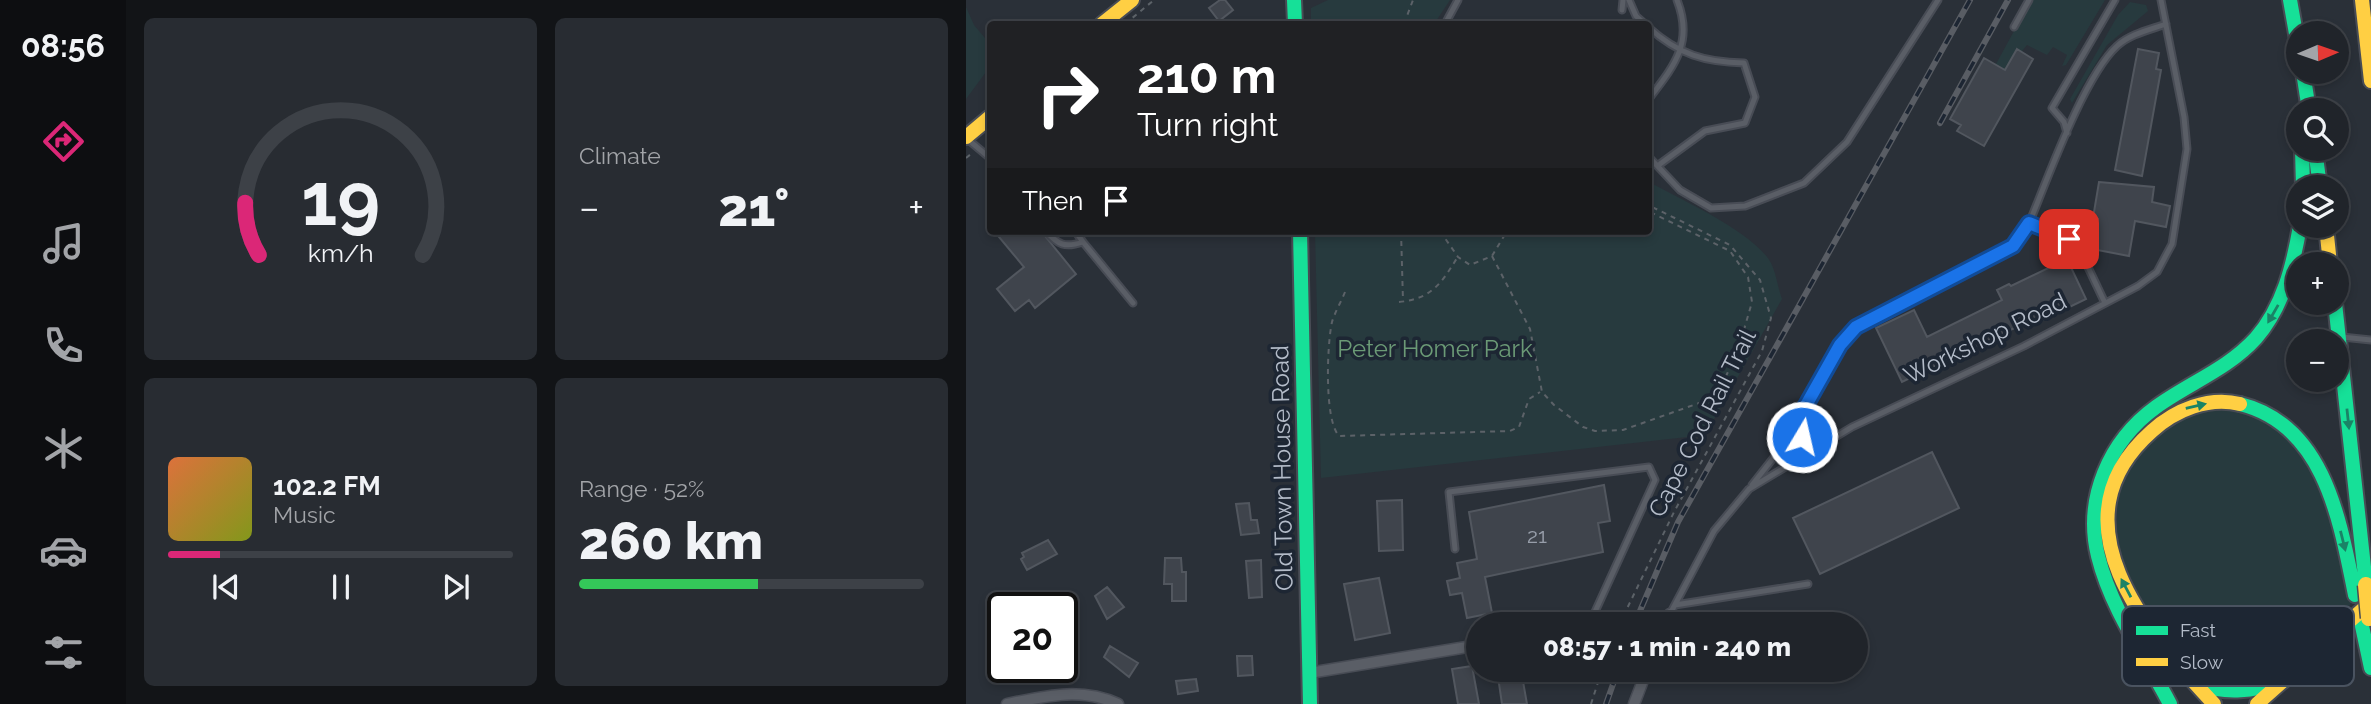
<!DOCTYPE html>
<meta charset="utf-8">
<style>
:root{--surface:#20242a;--page:#282c32;--text:#f1f3f6;--muted:#a2a4a8;--line:#3d4147;--accent:#db2777}
body{margin:0;font-family:Raleway,sans-serif;background:var(--page);color:var(--text);height:100vh;display:flex;flex-direction:column;font-size:26px;white-space:nowrap}
*{box-sizing:border-box;margin:0}
p{font-size:23px;color:var(--muted)}
.icon{flex:none;width:38px;height:38px;fill:none;stroke:currentColor;stroke-width:2;stroke-linecap:round;stroke-linejoin:round}
.map{position:relative;flex:1;overflow:hidden}
.details{display:flex;flex-direction:column;gap:18px;padding:18px;background:#121417;width:840px}
.details>*{flex:none}
.top-card{position:absolute;left:21px;top:21px;width:665px;height:214px;border-radius:7px;box-shadow:0 4px 10px #0003,0 0 0 2px var(--line);background:#202124;color:#fff;overflow:hidden}
.needle{width:46px;rotate:88deg}
.buttons{position:absolute;left:1320px;top:21px;display:grid;gap:14px}
.buttons a{display:grid;place-items:center;width:63px;height:63px;border-radius:50%;background:var(--surface);box-shadow:0 4px 10px #0003,0 0 0 2px var(--line);font-size:35px}
.speed{position:absolute;left:21px;top:592px;display:flex;gap:14px;font-size:35px;font-weight:700;text-align:center}
.speed>*{display:grid;place-content:center;width:91px;height:91px;border-radius:50%;background:var(--surface);box-shadow:0 4px 10px #0003,0 0 0 2px var(--line);line-height:1}
.speed .limit{border:4px solid #111;border-radius:10px;background:#fff;color:#111}
.pin{position:absolute;display:grid;place-items:center;width:60px;height:60px;color:#fff;margin:-30px;border-radius:14px;box-shadow:0 4px 10px #0006}
.me{position:absolute;width:77px;margin:-38px;rotate:9deg;stroke-linejoin:round;filter:drop-shadow(0 0 5px #0008)}
.turn{display:flex;align-items:center;gap:24px;height:147px;padding:0 35px;font-size:32px}
.turn .icon{width:91px;height:91px;stroke-width:2.5}
.turn b{display:block;font-size:49px;line-height:60px}
.then{display:flex;align-items:center;height:66px;padding:0 35px;background:#0003;gap:14px;font-size:26px}
.big{font-size:52px;font-weight:800;line-height:1.1}
.details .card{flex:1;display:flex;flex-direction:column;justify-content:center;gap:10px;min-width:0;padding:0 24px;border-radius:10px;background:var(--page)}
.details .dial{align-items:center;gap:0}
.dial svg{height:182px;overflow:visible;fill:none;stroke:var(--line);stroke-width:7;stroke-linecap:round;text-anchor:middle}
.dial text{fill:var(--text);stroke:none}
.song{display:flex;align-items:center;gap:21px}
.cover{width:84px;height:84px;border-radius:10px;background:linear-gradient(135deg,hsl(20 70% 55%),hsl(70 70% 35%))}
.played{height:7px;border-radius:4px;background:linear-gradient(90deg,var(--accent) 15%,var(--line) 15%)}
.keys{display:flex;justify-content:space-around;direction:ltr}
.heat{display:flex;justify-content:space-between;align-items:center;font-size:38px;direction:ltr}
.charge{height:10px;border-radius:5px;background:linear-gradient(90deg,#34c759 52%,var(--line) 0)}
.details .tiles{flex:1;display:grid;gap:18px;grid-template-columns:repeat(2,1fr)}
.trip{position:absolute;left:500px;top:612px;width:402px;height:70px;border-radius:35px;background:var(--surface);box-shadow:0 4px 10px #0003,0 0 0 2px var(--line);font-weight:800;line-height:70px;text-align:center}
main{display:flex;flex:1;min-height:0}
.tab-bar{display:flex;flex-direction:column;width:126px;justify-content:space-around;align-items:center;background:#0d0e11;color:var(--muted)}
.tab-bar .icon{width:49px;height:49px}
.tab-bar .active{color:var(--accent)}
.tab-bar b{font-size:32px;color:var(--text)}
.map>svg:first-child{display:block}
.green{fill:#273a3e}
.building{fill:#3f444c;stroke:#52575f;stroke-width:2}
.lines{fill:none;stroke-linecap:round;stroke-linejoin:round}
.lane-casing{stroke:#484c55;stroke-width:9}
.street-casing{stroke:#484c55;stroke-width:13}
.fast-casing{stroke:#484c55;stroke-width:18}
.slow-casing{stroke:#484c55;stroke-width:18}
.path{stroke:#5c6268;stroke-width:2;stroke-dasharray:5 5;stroke-linecap:butt}
.lane{stroke:#5a5e66;stroke-width:5}
.street{stroke:#5a5e66;stroke-width:10}
.fast{stroke:#16e098;stroke-width:14}
.slow{stroke:#ffcf43;stroke-width:14}
.rail-casing{stroke:#595d64;stroke-width:6}
.rail{stroke:#1d2633;stroke-width:3.5;stroke-dasharray:10;stroke-linecap:butt}
.slow-bridge-casing{stroke:#474c53;stroke-width:19;stroke-linecap:butt}
.slow-bridge{stroke:#ffcf43;stroke-width:16}
.oneway{fill:#1a8366}
.route-casing{stroke:#114b97;stroke-width:18}
.route{stroke:#1a73e8;stroke-width:12}
.labels{text-anchor:middle;dominant-baseline:central;stroke-width:7;stroke-linejoin:round;paint-order:stroke}
.number-label{font-size:21px;fill:#979eaa}
.street-label{font-size:24px;fill:#b4bcc9;stroke:#1d2633}
.park-label{font-size:24px;fill:#6b9a76;stroke:#1d2633}
.key{fill:#1d2633;stroke:#4a5360;stroke-width:2}
.key-label{font-size:19px;fill:#b4bcc9}
</style>
<main>
<nav class="tab-bar">
<b>08:56</b>
<svg class="icon active" aria-label="directions" viewBox="0 0 24 24"><path d="M12 3l9 9-9 9-9-9zM9 14v-3h6M13 9l2 2-2 2"/></svg>
<svg class="icon" aria-label="music" viewBox="0 0 24 24"><path d="M9 18V5l10-2v13"/><circle cx="6" cy="18" r="3"/><circle cx="16" cy="16" r="3"/></svg>
<svg class="icon" aria-label="phone" viewBox="0 0 24 24"><path d="M5 4h4l2 5-3 2q2 4 5 5l2-3 5 2v4C11 20 4 13 5 4z"/></svg>
<svg class="icon" aria-label="climate" viewBox="0 0 24 24"><path d="M12 3v18M4 7l16 10M4 17L20 7"/></svg>
<svg class="icon" aria-label="car" viewBox="0 0 24 24"><path d="M5 17H2v-5l4-1 3-4h7l3 4 3 1v5h-3M9 17h6M6 11h13"/><circle cx="7" cy="17" r="2"/><circle cx="17" cy="17" r="2"/></svg>
<svg class="icon" aria-label="filters" viewBox="0 0 24 24"><path d="M4 7h16M4 17h16"/><circle cx="9" cy="7" r="2"/><circle cx="15" cy="17" r="2"/></svg>
</nav>
<section class="details">
<div class="tiles">
<div class="card dial"><svg viewBox="0 0 100 80">
<path d="M14 69A42 42 0 1 1 86 69"/>
<path d="M14 69A42 42 0 0 1 8 46" stroke="#db2777"/>
<text x="50" y="56" font-size="32" font-weight="700">19</text>
<text x="50" y="72" font-size="11">km/h</text>
</svg></div>
<div class="card"><p>Climate</p>
<div class="heat"><a>−</a><b class="big">21°</b><a>+</a></div>
</div>
<div class="card">
<div class="song"><i class="cover"></i><div><b>102.2 FM</b><p>Music</p></div></div>
<div class="played"></div>
<div class="keys"><svg class="icon" aria-label="previous" viewBox="0 0 24 24"><path d="M18 5L8 12l10 7zM5 5v14"/></svg><svg class="icon" aria-label="pause" viewBox="0 0 24 24"><path d="M8 5v14M16 5v14"/></svg><svg class="icon" aria-label="next" viewBox="0 0 24 24"><path d="M6 5l10 7-10 7zM19 5v14"/></svg></div>
</div>
<div class="card"><p>Range · 52%</p><b class="big">260 km</b><div class="charge"></div></div>
</div>
</section>
<div class="map">
<svg width="1405" height="704" viewBox="0 0 1405 704">
<rect width="100%" height="100%" fill="#2a3038"/>
<path class="green" d="M362,0H484L468,24H345V8Z
M1065,0H1139L1100,65L1096,66L1101,55L1087,47L1081,55L1061,45L1040,70L1030,64Z
M1164,2L1180,5L1182,11L1141,45L1106,103L1104,99L1152,15Z
M0,7L8,25L24,44L20,72L0,99Z
M683,182C714,199 789,233 805,263C810,273 812,288 816,299L739,435L355,478L349,231H682Z
M1254,408C1272,411 1289,414 1305,422C1358,450 1373,551 1385,604L1310,671L1292,683L1276,686L1233,678L1215,661L1168,592L1151,554L1150,494L1176,445L1196,426L1223,413Z"/>
<path class="building" d="M254,0H259L267,10L253,21L243,8Z
M1051,49L1067,59L1018,146L991,131L995,125L984,119L1018,58L1039,70Z
M1172,49L1193,53L1190,69L1195,70L1176,176L1149,170Z
M1133,182L1188,187L1186,202L1204,206L1200,227L1169,221L1163,256L1126,249L1132,219L1127,218Z
M28,231H75L110,274L69,308L63,300L49,311L31,289L58,267Z
M1101,259L1120,299L1064,326L1061,322L936,382L910,328L948,310L961,337L1036,300L1031,290L1043,284L1045,286Z
M966,452L993,508L854,574L827,518Z
M638,485L644,521L632,523L637,552L519,577L526,613L501,618L496,593L484,595L481,581L494,578L491,563L511,559L503,512Z
M436,500L437,550L413,551L411,501Z
M283,503L285,520H291L293,533L275,535L270,504Z
M82,540L91,554L61,570L55,559L58,557L56,553Z
M199,558H215L216,572H220V601H206V584H198Z
M295,560L296,597L283,598L280,561Z
M413,578L424,633L389,640L378,584Z
M141,587L158,607L141,619L129,596Z
M144,646L172,663L163,677L138,657Z
M271,656H286L287,675L272,676Z
M506,666L513,704H492L486,669Z
M531,670H555L561,704H536Z
M230,679L232,691L212,694L210,681Z"/>
<g class="lines">
<defs>
<path id="lane" d="M663,0L670,16L679,24
M656,10L657,0
M479,24L492,0
M682,27C713,55 739,62 778,63L789,97L779,123L739,131L694,164
M1048,27L1063,0
M682,100C708,66 728,43 711,0
M1101,133L1098,122L1086,108L1149,0
M0,138L24,158
M682,156L714,190L745,208L779,206L838,183L881,142L972,0
M1063,223L1111,244L1139,303
M80,231C92,245 99,248 117,242L109,231
M117,242L167,303
M1376,337L1405,340
M830,423L836,437L853,447
M786,485L820,442L874,345L890,327L1047,246L1060,231C1079,186 1117,77 1151,46C1164,34 1183,30 1200,24
M489,549L483,492L683,467L689,480L623,625
M709,605L842,584
M704,614L748,531L783,489L886,427L1058,346L1172,286L1191,272L1206,244L1221,149L1218,117L1195,0"/>
<path id="street" d="M700,625L704,614
M343,673L513,645
M41,704C80,696 115,687 152,704
M668,704L681,670"/>
<path id="fast" d="M328,0L329,24
M1324,0L1332,45
M1337,72L1343,110
M1336,149L1337,187
M1349,149L1354,187
M334,231L344,704
M1369,303L1400,585
M1274,404C1359,425 1374,521 1389,595
M1396,626L1405,668
M1232,684C1262,695 1287,691 1317,681
M1204,704C1179,656 1145,609 1132,556C1118,499 1143,441 1190,407C1223,383 1262,369 1290,338C1317,307 1327,266 1334,226"/>
<path id="slow" d="M1396,0L1405,81
M136,24L166,0
M0,137L24,117
M1360,226L1364,264
M1248,704C1180,631 1084,521 1186,431C1209,410 1243,396 1274,404
M1291,704L1405,602"/>
</defs>
<use href="#lane" class="lane-casing"/>
<use href="#street" class="street-casing"/>
<use href="#fast" class="fast-casing"/>
<use href="#slow" class="slow-casing"/>
<path class="path" d="M159,24L188,0
M438,24L447,0
M0,158L5,154
M435,231L437,301
M474,231L492,257L504,265L526,256L541,231
M526,256L564,329L576,392L588,405L617,427L629,431L657,430L739,401L759,378L771,354L786,302L782,277L764,251L682,211
M379,292C375,302 369,312 366,322C361,344 358,420 373,436L544,431L553,427L563,399L574,392
M433,302C465,299 475,284 491,258
M653,625L708,512L796,351L805,318L794,280L764,245L682,205
M625,704L636,670"/>
<use href="#lane" class="lane"/>
<use href="#street" class="street"/>
<use href="#fast" class="fast"/>
<use href="#slow" class="slow"/>
<defs>
<path id="rail" d="M974,123L1042,0
M668,625L712,522L1004,0
M640,704L652,670"/>
</defs>
<use href="#rail" class="rail-casing"/>
<use href="#rail" class="rail"/>
<defs>
<path id="slow-bridge" d="M1400,585L1403,618"/>
</defs>
<use href="#slow-bridge" class="slow-bridge-casing"/>
<use href="#slow-bridge" class="slow-bridge"/>
</g>
<defs><path id="oneway-solid" d="M-6-.8H1V-3.2L6.5 0L1 3.2V.8H-6Z" transform="scale(1.75)"/></defs>
<g class="oneway">
<use href="#oneway-solid" transform="translate(1307 314) rotate(120)"/>
<use href="#oneway-solid" transform="translate(1230 406) rotate(-13)"/>
<use href="#oneway-solid" transform="translate(1382 419) rotate(84)"/>
<use href="#oneway-solid" transform="translate(1377 541) rotate(76)"/>
<use href="#oneway-solid" transform="translate(1160 588) rotate(-118)"/>
</g>
<g class="lines">
<defs>
<path id="route" d="M836,437L830,423L874,345L890,327L1047,246L1063,223L1103,239"/>
</defs>
<use href="#route" class="route-casing"/>
<use href="#route" class="route"/>
</g>
<g class="labels">
<g class="number-label">
<text x="571" y="535">21</text>
</g>
<g class="street-label">
<text transform="translate(1019 338) rotate(-26)">Workshop Road</text>
<text transform="translate(736 423) rotate(-63)">Cape Cod Rail Trail</text>
<text transform="translate(316 468) rotate(-91)">Old Town House Road</text>
</g>
<g class="park-label">
<text x="469" y="348">Peter Homer Park</text>
</g>
</g>
<rect x="1156" y="606" width="232" height="80" rx="10" class="key"/>
<rect x="1170" y="626" width="32" height="9" fill="#16e098"/>
<rect x="1170" y="658" width="32" height="8" fill="#ffcf43"/>
<g class="key-label">
<text x="1214" y="637">Fast</text>
<text x="1214" y="669">Slow</text>
</g>
</svg>
<div class="buttons">
<a><svg class="needle" viewBox="-14 -14 28 28"><path d="M0-13l5 13h-10z" fill="#e53935"/><path d="M0 13l5-13h-10z" fill="#a2a4a8"/></svg></a>
<a><svg class="icon" aria-label="search" viewBox="0 0 24 24"><circle cx="10" cy="10" r="6"/><path d="M15 15l6 6"/></svg></a>
<a><svg class="icon" aria-label="layers" viewBox="0 0 24 24"><path d="M12 4l9 5-9 5-9-5zM3 14l9 5 9-5"/></svg></a>
<a>+</a>
<a>−</a>
</div>
<div class="speed"><div class="limit">20</div></div>
<div class="pin" style="left:1103px;top:239px;background:#d93025"><svg class="icon" aria-label="arrive" viewBox="0 0 24 24"><path d="M6 21V4h12l-3 4 3 4H6"/></svg></div>
<svg class="me" style="left:836px;top:437px" viewBox="-20 -20 40 40"><circle r="17" fill="#1a73e8" stroke="#fff" stroke-width="3"/><path d="M0-11L8 9 0 5-8 9z" fill="#fff"/></svg>
<div class="trip">08:57 · 1 min · 240 m</div>
<div class="top-card">
<div class="turn"><svg class="icon" aria-label="right" viewBox="0 0 24 24"><path d="M7 20v-9h11M14 6l5 5-5 5"/></svg><div><b>210 m</b>Turn right</div></div>
<div class="then">Then<svg class="icon" aria-label="arrive" viewBox="0 0 24 24"><path d="M6 21V4h12l-3 4 3 4H6"/></svg></div>
</div>
</div>
</main>
